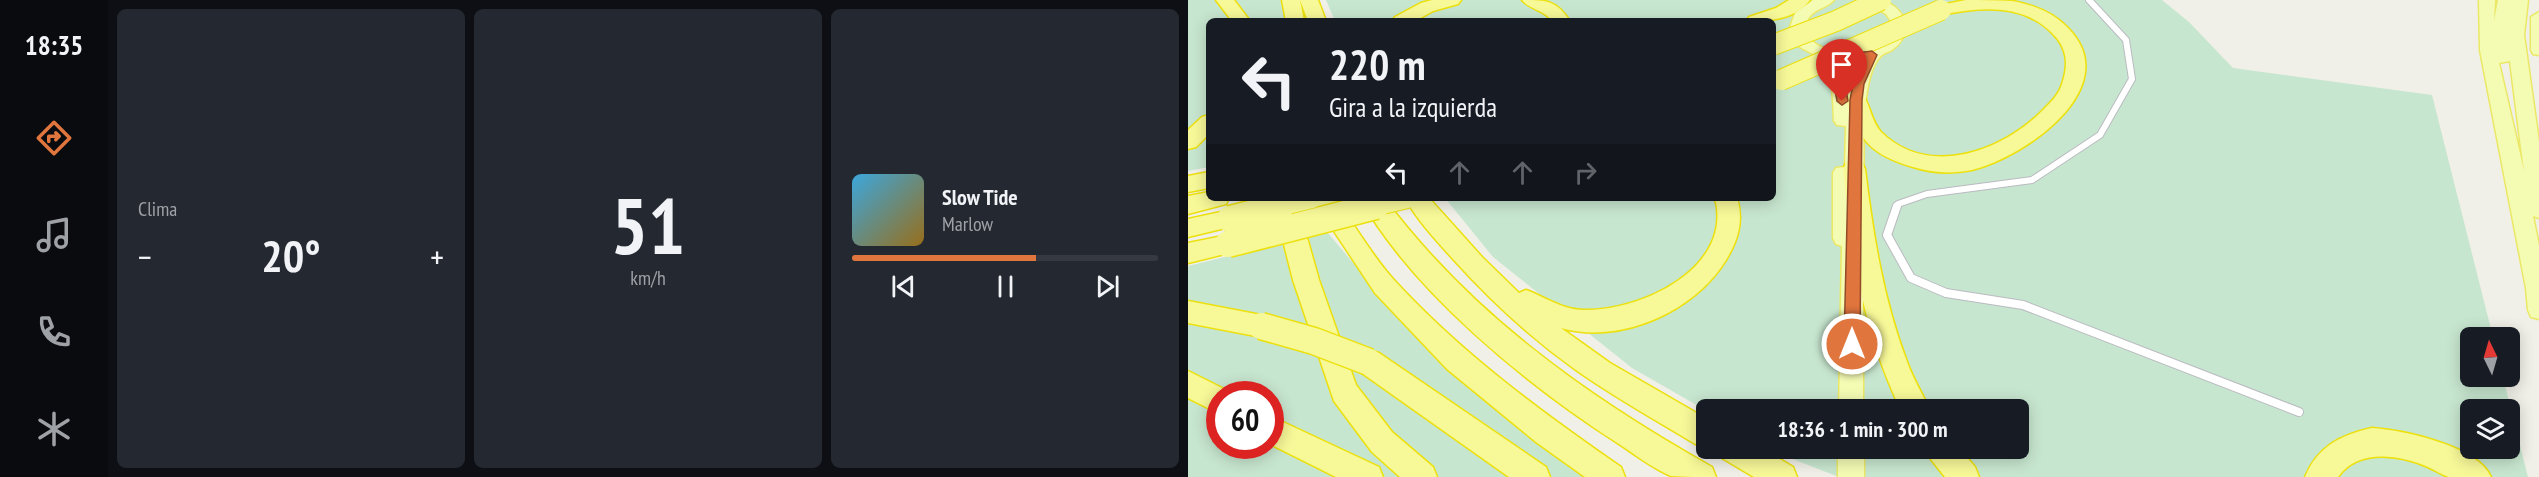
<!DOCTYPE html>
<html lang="es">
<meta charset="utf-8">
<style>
:root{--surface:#171b24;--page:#242831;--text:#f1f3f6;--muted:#9ea1a6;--line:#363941;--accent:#e1753e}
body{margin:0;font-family:"PT Sans Narrow",sans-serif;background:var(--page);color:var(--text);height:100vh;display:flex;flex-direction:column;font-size:22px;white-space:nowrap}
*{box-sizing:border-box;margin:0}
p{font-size:20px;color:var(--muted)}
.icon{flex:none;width:33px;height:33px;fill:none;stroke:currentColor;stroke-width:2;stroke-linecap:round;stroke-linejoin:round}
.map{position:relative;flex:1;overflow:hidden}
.sheet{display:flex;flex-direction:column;gap:9px;padding:9px;background:#0d0f14;width:1080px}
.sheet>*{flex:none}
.top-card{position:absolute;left:18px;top:18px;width:570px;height:183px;border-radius:9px;box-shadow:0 3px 15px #0003;background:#171b24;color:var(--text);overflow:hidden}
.needle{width:39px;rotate:355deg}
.buttons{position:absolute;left:1272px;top:327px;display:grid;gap:12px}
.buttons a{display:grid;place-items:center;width:60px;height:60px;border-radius:9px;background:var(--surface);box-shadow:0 3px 15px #0003;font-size:30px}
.speed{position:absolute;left:18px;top:381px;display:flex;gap:12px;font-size:30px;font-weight:700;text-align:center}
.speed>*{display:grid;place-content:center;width:78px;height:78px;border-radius:50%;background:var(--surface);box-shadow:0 3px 15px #0003;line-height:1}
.speed .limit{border:9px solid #d22;background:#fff;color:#111}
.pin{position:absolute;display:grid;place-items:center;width:51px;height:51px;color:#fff;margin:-62px -26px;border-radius:50% 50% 50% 0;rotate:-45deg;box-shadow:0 0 6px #0007}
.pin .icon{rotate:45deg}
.me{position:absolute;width:66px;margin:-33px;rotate:0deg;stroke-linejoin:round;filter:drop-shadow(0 0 4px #0008)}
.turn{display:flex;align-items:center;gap:21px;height:126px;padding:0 24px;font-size:27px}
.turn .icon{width:78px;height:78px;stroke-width:2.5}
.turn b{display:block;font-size:42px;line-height:51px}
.lanes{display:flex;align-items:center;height:57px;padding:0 24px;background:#0003;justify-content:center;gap:30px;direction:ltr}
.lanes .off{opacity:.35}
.big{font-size:45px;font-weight:700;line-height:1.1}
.sheet .widget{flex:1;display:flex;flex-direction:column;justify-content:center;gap:9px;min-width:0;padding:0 21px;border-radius:9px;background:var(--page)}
.sheet .dial{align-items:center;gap:0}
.dial b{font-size:78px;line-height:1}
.song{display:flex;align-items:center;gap:18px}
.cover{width:72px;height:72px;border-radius:9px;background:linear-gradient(135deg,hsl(200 70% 55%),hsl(40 70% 35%))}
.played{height:6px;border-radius:3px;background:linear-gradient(90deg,var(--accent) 60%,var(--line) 60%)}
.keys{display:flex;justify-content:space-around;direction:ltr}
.heat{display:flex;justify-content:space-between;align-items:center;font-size:33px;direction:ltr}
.sheet .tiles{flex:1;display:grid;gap:9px;grid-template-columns:repeat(3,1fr)}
.trip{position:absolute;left:508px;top:399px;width:333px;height:60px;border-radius:9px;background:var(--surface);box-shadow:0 3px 15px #0003;font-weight:700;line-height:60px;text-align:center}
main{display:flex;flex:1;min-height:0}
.tab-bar{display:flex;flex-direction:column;width:108px;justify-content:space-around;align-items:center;background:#090b0e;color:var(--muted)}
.tab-bar .icon{width:42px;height:42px}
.tab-bar .selected{color:var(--accent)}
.tab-bar b{font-size:27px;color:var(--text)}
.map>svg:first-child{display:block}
.green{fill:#c7e6cf;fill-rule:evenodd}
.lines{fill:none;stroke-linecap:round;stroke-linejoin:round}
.service-far1-casing{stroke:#babbc1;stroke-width:8}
.service-casing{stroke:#babbc1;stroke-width:10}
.primary-casing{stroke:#ebe867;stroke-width:3}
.motorway-casing{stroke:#ece00d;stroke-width:3}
.service-far1{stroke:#fff;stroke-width:6}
.service{stroke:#fff;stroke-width:8}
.primary{fill:#f4fbb3;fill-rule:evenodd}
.motorway{fill:#f7f898;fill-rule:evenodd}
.motorway-bridge-far1-casing{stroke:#ece00d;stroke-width:22;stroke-linecap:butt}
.motorway-bridge-casing{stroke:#ece00d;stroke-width:29;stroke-linecap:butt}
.motorway-bridge-far1{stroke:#f7f898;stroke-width:20}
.motorway-bridge{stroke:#f7f898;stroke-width:26}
.route{fill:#e1753e;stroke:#924c28;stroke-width:1.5}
</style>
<main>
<nav class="tab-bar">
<b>18:35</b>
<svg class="icon selected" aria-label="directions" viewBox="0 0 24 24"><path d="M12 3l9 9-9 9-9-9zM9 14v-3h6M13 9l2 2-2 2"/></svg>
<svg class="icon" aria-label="music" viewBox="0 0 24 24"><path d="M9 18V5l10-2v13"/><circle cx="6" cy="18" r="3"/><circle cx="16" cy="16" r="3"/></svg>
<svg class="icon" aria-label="phone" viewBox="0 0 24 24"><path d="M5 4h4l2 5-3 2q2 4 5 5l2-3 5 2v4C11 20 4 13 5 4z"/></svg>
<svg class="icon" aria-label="climate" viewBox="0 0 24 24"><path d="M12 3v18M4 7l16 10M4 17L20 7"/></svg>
</nav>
<section class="sheet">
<div class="tiles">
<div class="widget"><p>Clima</p>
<div class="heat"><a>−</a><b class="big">20°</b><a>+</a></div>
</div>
<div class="widget dial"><b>51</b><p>km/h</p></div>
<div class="widget">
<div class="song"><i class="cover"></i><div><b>Slow Tide</b><p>Marlow</p></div></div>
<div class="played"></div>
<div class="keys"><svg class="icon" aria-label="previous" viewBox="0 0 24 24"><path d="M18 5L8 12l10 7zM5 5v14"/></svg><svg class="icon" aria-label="pause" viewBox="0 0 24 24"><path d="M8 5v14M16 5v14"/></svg><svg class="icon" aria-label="next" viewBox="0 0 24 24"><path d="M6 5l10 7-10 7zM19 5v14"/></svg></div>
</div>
</div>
</section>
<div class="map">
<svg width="1351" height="477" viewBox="0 0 1351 477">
<rect width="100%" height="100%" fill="#f0f0e8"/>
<path class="green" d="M0,0H93L98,21H21V167L0,171Z
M138,0H974L1001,22L1045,68L1244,95L1305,337L1282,338V376L1315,377L1340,477H651L602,458L586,449L831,448V410L519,411L444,368L305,257L257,198H585V21H147ZM1282,410H1322V448H1282Z
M139,232L234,344L408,477H0V266ZM32,394H82V446H32Z"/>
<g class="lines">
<defs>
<path id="service-far1" d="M709,207L710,204L739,194L844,180L912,135L944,79L938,40L901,0"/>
<path id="service" d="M709,206L699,235L723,278L758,293L835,305L1111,412"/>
<path id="primary" d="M625,0H646C639,8 625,9 620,19C601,52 693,73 704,23L698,14L675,0C700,0 706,2 720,23C718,34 714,43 704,50C701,52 695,53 692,57C671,79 676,159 676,190L673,195L665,197V213L672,215L675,221V410H651L654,246L648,244L645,238V173L648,168L657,167L658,126L649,125L646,121C645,102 646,77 634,61C623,48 606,52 601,30L607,13ZM672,62L661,89L652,63Z
M1291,0H1307L1306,21L1310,0H1340L1336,35L1351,142V218L1345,216L1351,246V319L1343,317L1340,310L1338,288L1292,50ZM1322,61L1336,171L1311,63Z
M1351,12V55L1345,54L1343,50V17Z
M650,448H676V477H650Z"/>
<path id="motorway" d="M28,0H46L62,21H44Z
M94,0H112L116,21H98Z
M112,0H130L138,21H120Z
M244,0H273L270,4L245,11L227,21H204L207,17L233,3Z
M334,0C358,0 368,0 382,21H364C357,10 342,10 334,0Z
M601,0H622C607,20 581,21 558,21L561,17L588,8Z
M778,0C793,0 809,0 824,1C846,5 865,12 880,28C938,87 837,157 784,170C764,174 744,173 725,167C683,155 671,140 658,100L661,95L668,93L675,95C683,107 683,121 693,132C740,178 812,152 853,112C861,104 871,95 874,84C881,64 879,48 865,34C836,3 791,7 753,15L747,14L744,10L747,6Z
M21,115V134L8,147L0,149V130L14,117Z
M666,161L674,163L677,169C685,234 695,298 718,359C724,377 734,393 742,410H713C675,331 664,255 655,169L658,163Z
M21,172V188L0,192V176Z
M21,192V198H41L38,204L0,214V196Z
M124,198H147C167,225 184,256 206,280C273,353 352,411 433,467L437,477H397L348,442L259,369L187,293Z
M172,198H196C283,314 398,396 524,467L528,477C515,477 495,477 483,476C464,468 445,453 428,442C339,385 224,291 172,198Z
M217,198H241L294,257L331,293L338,290C357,297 373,309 394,310C451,312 546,269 527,198H549C556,221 550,240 538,260C507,311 433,345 373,328L422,363L519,419L520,448L509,445C468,420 426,397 388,370C343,338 302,300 265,259C248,240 229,220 217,198Z
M99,200L107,203L111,209L131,280L168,385L204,432L245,467L249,477H212L184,452L146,401L105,280L87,209L91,203Z
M42,210L50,213L54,219L50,225L0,237V219Z
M40,235L49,237L52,244L49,251L0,263V243Z
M0,301L73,315L82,318L86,326L82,334L73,337L0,323Z
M181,350L191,353L358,467L362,477H321L171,371L167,362L171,353Z
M0,371L42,392L43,394H32V414L0,398Z
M82,416L191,467L195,477H148L82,444Z
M1184,428C1215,430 1290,446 1303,477C1290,477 1274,477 1261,477C1254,475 1247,470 1240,467C1211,455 1171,448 1150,477H1117C1130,446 1153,435 1184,428Z
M529,448H573L605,467L609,477H566L534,458Z
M737,448H771L787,467L791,477H757L742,458Z"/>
</defs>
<use href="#service-far1" class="service-far1-casing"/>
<use href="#service" class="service-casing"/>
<use href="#primary" class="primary-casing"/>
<use href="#motorway" class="motorway-casing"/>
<use href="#service-far1" class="service-far1"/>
<use href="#service" class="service"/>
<use href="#primary" class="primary"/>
<use href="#motorway" class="motorway"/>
<defs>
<path id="motorway-bridge-far1" d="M585,45L648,21L693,0
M593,80L753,10
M87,207L124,198
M182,207L219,198"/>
<path id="motorway-bridge" d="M42,219L93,206
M40,244L188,206
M73,326L126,341L181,362"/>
</defs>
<use href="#motorway-bridge-far1" class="motorway-bridge-far1-casing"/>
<use href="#motorway-bridge" class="motorway-bridge-casing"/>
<use href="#motorway-bridge-far1" class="motorway-bridge-far1"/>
<use href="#motorway-bridge" class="motorway-bridge"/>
</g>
<path class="route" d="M684,51L689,55L676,84L674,100L672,344L669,348L664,350L659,348L656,344L662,100L665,84L676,60H647L655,73L660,101L654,105L649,101L644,73L634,56C642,50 671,54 684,51Z"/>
</svg>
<div class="buttons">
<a><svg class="needle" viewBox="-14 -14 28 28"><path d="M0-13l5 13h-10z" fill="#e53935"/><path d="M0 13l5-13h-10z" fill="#9ea1a6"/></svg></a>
<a><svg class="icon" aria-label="layers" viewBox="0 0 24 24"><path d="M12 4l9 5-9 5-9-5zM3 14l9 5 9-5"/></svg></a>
</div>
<div class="speed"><div class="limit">60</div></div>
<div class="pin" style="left:654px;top:101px;background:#d93025"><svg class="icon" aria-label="arrive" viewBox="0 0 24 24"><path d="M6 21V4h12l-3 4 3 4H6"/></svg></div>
<svg class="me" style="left:664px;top:344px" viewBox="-20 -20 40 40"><circle r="17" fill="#e1753e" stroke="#fff" stroke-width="3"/><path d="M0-11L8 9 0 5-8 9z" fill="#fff"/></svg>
<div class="trip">18:36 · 1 min · 300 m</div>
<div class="top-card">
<div class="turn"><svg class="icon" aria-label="left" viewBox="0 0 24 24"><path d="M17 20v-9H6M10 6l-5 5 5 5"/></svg><div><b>220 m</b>Gira a la izquierda</div></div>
<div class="lanes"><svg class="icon" aria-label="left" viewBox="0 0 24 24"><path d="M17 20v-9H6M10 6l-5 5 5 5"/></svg><svg class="icon off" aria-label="ahead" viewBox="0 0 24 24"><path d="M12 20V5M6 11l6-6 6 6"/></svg><svg class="icon off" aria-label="ahead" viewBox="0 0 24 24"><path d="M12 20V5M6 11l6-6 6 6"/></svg><svg class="icon off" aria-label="right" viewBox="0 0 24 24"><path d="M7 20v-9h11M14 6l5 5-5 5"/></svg></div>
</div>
</div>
</main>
